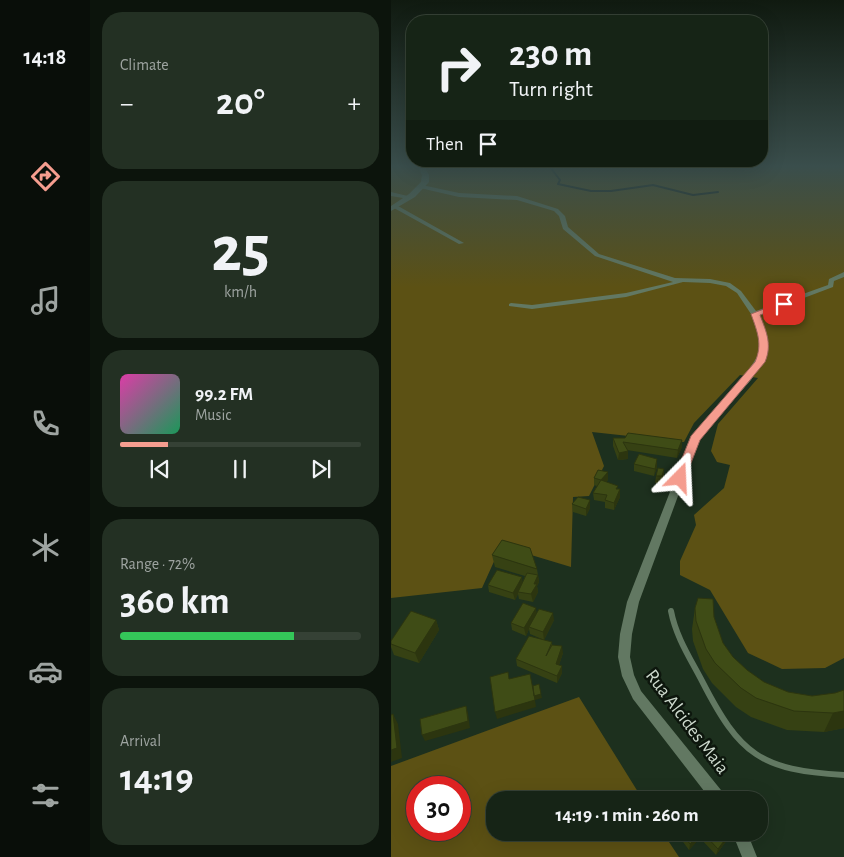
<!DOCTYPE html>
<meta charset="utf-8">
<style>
:root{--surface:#162416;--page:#233023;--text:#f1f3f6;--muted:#9ea4a1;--line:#354135;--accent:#f59d8f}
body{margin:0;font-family:"Alegreya Sans",sans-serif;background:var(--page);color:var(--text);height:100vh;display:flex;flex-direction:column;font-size:19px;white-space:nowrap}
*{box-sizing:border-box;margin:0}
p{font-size:16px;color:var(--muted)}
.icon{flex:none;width:28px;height:28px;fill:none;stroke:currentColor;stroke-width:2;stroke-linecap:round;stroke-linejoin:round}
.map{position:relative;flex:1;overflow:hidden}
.sheet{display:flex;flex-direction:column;gap:12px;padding:12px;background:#0c140c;width:301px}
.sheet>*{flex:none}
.banner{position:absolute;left:15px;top:15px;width:362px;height:152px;border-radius:20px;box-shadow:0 5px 20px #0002,0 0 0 1px var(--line);background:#162416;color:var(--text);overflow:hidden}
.speed{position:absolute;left:15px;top:776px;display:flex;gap:10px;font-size:25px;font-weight:700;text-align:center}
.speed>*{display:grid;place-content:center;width:65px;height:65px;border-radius:50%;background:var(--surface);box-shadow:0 5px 20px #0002,0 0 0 1px var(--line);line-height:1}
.speed .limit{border:8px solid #d22;background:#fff;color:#111}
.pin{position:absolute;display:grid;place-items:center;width:42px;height:42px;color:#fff;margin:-21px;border-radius:10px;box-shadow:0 2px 8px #0006}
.me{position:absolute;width:55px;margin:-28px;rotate:21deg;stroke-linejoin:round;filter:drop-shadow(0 0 4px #0008)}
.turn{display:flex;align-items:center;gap:18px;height:105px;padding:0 20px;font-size:22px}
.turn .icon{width:65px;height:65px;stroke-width:2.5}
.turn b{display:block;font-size:35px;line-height:42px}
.then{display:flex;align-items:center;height:48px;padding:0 20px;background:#0003;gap:10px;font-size:19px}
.big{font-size:38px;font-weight:700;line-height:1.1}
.sheet .widget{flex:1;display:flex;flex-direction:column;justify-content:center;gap:8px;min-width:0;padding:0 18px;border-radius:20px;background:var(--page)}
.sheet .dial{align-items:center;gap:0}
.dial b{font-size:65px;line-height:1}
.song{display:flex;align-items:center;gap:15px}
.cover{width:60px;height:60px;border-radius:8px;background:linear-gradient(135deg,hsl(320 70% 55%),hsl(150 70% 35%))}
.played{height:5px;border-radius:2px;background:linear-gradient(90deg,var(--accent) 20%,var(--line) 20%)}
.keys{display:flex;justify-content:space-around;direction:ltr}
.heat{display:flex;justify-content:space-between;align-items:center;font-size:28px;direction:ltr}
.charge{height:8px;border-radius:4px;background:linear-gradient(90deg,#34c759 72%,var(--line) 0)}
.trip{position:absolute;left:95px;top:791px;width:282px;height:50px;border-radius:20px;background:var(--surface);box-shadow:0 5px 20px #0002,0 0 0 1px var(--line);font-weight:700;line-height:50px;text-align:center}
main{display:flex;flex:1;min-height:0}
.menu{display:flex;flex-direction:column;width:90px;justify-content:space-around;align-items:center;background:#090e09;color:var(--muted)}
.menu .icon{width:35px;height:35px}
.menu .on{color:var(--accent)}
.menu b{font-size:22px;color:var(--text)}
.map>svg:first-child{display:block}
.forest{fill:#5c5114;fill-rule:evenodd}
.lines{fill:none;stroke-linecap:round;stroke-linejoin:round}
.stream{stroke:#0c1a19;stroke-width:2}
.service{stroke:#627862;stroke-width:6}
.minor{fill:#627862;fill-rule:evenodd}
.secondary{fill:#627862;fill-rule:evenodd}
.wall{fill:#364113}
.shaded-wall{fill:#2c350f}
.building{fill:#3f4c16;stroke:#2c350f}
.route{fill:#f59d8f;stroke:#9f665d}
.labels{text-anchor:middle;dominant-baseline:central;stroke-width:5;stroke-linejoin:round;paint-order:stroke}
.street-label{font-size:19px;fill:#cdd9cd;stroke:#0d160d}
</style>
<main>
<nav class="menu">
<b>14:18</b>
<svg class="icon on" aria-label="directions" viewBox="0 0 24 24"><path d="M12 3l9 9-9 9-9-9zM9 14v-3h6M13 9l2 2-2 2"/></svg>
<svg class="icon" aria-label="music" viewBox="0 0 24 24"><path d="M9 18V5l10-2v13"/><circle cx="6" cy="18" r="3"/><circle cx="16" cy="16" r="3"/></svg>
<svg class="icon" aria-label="phone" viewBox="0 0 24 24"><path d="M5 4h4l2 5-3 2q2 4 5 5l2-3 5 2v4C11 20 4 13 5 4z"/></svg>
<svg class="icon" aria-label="climate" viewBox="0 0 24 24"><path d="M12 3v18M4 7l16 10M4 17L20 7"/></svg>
<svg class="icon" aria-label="car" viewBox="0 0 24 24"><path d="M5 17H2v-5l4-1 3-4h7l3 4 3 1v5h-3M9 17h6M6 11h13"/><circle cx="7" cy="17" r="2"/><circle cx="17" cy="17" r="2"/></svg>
<svg class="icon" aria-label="filters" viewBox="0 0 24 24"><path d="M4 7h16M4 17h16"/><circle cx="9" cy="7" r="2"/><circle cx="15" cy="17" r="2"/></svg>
</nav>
<section class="sheet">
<div class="widget"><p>Climate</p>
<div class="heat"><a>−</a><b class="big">20°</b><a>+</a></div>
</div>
<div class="widget dial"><b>25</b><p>km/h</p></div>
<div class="widget">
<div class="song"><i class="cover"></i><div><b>99.2 FM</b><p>Music</p></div></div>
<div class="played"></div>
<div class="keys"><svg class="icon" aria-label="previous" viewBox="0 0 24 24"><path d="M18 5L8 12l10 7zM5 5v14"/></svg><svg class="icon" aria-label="pause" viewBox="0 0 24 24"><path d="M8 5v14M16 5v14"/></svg><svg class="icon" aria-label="next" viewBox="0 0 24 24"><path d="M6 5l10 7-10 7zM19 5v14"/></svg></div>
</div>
<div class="widget"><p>Range · 72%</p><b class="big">360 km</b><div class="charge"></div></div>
<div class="widget"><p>Arrival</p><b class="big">14:19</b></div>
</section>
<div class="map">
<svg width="453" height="857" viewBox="0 0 453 857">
<rect width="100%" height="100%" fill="#1d301e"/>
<path class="forest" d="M453,167V658L434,668L391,669L357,653L319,590L289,575V561L305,525L303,515L333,488L339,465L326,462L320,451L327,424L367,378L349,375L303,423L293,442L201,432L213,466L198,496L182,497L180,567L110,546L91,588L0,598V168Z
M188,697L252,800H104V832L272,833L288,857H0V766ZM26,788H69V830H26Z"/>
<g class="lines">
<path class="stream" d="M159,167L169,180L167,184L200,191H220L262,185L302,195L327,192"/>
<path class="service" d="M280,611C285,637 299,658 311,681C349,755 369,770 453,775"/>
<path class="minor" d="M31,185L68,193L126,196L167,209L174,216L177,227L208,254L284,278L319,279L339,283L350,291L365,311L437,285L438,279L453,272V277L443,281L442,287L368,315L377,338V352L360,380L308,439L248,602L241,634L239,657L243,675L250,691L334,795L336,800H320L242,699L231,676L227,657L229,634L236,602L300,438L354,376L369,352V338L362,317L346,293L335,286L319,283L292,282L235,297L141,309L118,306V304L120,303L141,305L235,293L282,282L204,256L172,229L168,216L163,211L126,200L68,197L29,188L28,187Z
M0,192L21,197L18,199L0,196Z
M3,206H7L73,243L68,244L3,208Z
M341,832H356L366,857H351Z"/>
<path class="secondary" d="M27,167H34L38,175V182L24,197L0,211V206L18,194L30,182L31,175Z"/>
</g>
<path class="wall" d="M222,438L291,447L286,458L236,450L237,459L227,460L222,446Z
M266,459V467L263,476L243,471V464Z
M273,469V477L271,483H264L265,476Z
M203,478L217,480L215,482L227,489H229V497L223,510L214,508V502L203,500L202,493L206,486L203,485Z
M199,500V508L195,516L182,512L181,504Z
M101,555L146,569L148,582L146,586L147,592L142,602L128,599L127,594L124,600L98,592L97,585L132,582L134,576L104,567Z
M304,608L323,617L332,643L342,657L356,670L373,682L397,692L421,696L444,693L453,728L433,732L396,730L360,717L345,707L321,683L312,669L302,641L301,629Z
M146,613L163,620L153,640L139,634L138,629L135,636L121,630L120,623Z
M45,620L48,630L28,663L3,655L0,647V641Z
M161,642V645L172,653L168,665L171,673L166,683L126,666L125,659Z
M287,832H337L338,834L336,840L325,855L309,838L298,850L287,835Z"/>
<path class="shaded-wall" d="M291,440V447L286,458L287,450Z
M237,451V459L227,460L228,453Z
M266,459V467L263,476L264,469Z
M273,469V477L271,483V476Z
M217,472V480L210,488V480Z
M229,489V497L223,510V503Z
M199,500V508L195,516V509Z
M147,575L148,582L146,586L147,592L142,602L140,594L143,584Z
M131,577L132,585L127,592V594L124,600L122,593Z
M145,608L146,615L138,627V629L135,636L133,628Z
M162,613L163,620L153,640L152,632Z
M45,620L48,630L28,663L24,653Z
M171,646L172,653L166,671L165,664Z
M171,666V673L166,683V676Z
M150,694L151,698L144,700L143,696Z
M144,700L145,707L106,719L104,712Z
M75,706L77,713L79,728L34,741L31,735Z
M453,711V728L433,732L442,713Z
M2,714L7,724L11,758L0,762Z
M311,832L309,838L298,850L299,844Z
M338,834L336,840L325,855L327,849Z"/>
<path class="building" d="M237,433L291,440L287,450L232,442L237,451L228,453L222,438H234Z
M248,454L266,459L264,469L243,464Z
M267,468L273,469L271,476H265Z
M207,470L217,472L210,480L203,478Z
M210,480L227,486L225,489H229L223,503L214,500L216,495L202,493Z
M187,497L199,500L195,509L181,504Z
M111,540L139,548L146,569L101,555Z
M106,570L131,577L122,593L97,585Z
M136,573L147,575L143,584H146L140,594L127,592Z
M307,598L322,599L323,617L332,643L342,657L356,670L373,682L397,692L421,696L444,693L453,690V711L442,713L403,711L365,698L350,688L324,663L315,649L305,621L304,608Z
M132,603L145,608L133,628L120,623Z
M148,609L162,613L152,632L138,627Z
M20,611L45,620L24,653L0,644V641Z
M138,636L161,642L155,656L161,645L171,646L165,664L171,666L166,676L125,659Z
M117,672L118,679L139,674L144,700L104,712L99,677Z
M148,684L150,694L143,696L142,686Z
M75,706L77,721L31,735L29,719Z
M2,714L6,748L0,750V715Z
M281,793L286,799V800H275Z
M290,832H311L299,844Z
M311,832H337L338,834L327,849Z"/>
<linearGradient id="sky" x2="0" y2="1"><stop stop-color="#101a10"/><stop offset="0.58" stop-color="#3a4e4c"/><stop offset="1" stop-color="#3a4e4c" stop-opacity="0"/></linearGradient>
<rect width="453" height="287" fill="url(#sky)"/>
<path class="route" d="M393,301L398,304L397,305L369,315C376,333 381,345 374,362L309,440L293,481H284L283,478L300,436L364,362C372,344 366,331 360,314Z"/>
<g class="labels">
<g class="street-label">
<text transform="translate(296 722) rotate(53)">Rua Alcides Maia</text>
</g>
</g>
</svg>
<div class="speed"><div class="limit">30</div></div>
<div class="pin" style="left:393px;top:304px;background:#d93025"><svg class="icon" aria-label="arrive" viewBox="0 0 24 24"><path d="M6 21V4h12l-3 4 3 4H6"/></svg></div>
<svg class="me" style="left:289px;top:478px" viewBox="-20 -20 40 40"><path d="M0-17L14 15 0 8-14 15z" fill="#f59d8f" stroke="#fff" stroke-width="4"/></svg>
<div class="trip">14:19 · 1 min · 260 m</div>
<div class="banner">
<div class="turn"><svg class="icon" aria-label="right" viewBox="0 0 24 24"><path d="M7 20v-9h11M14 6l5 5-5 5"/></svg><div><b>230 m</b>Turn right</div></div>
<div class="then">Then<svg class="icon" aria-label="arrive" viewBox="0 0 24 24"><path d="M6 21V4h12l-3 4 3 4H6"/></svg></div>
</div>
</div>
</main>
